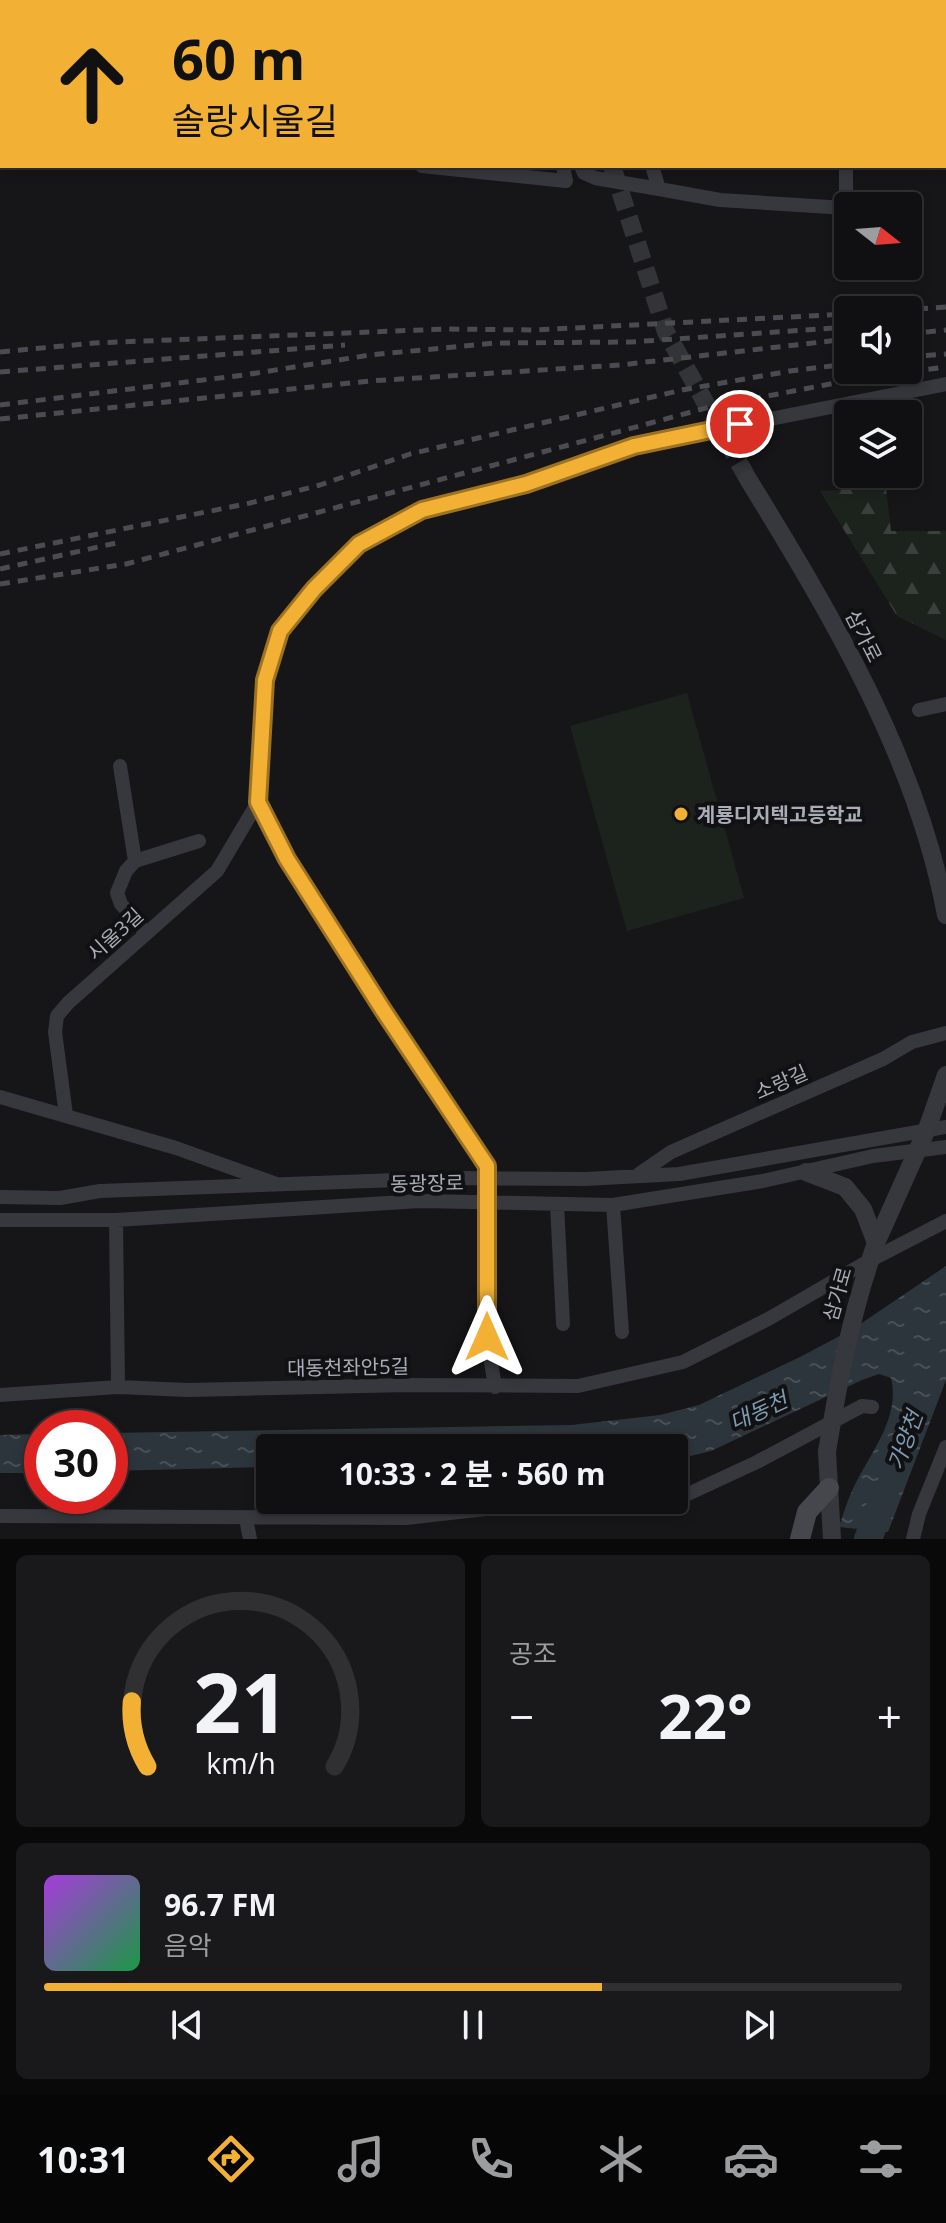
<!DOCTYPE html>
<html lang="ko">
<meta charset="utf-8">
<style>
:root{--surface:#101012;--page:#19191b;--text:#f1f3f6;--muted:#9c9d9f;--line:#303032;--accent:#f2b134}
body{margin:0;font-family:"Open Sans","Noto Sans KR",sans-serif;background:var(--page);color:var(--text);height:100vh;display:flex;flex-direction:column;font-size:30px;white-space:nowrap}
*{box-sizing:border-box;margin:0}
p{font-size:26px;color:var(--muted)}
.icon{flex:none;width:44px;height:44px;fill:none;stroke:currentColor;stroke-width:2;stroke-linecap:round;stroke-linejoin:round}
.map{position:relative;height:1539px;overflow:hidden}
.side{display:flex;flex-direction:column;gap:16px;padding:16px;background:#09090a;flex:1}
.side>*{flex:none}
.hud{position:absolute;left:0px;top:0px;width:946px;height:168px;box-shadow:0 4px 12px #0003,0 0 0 2px var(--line);background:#f2b134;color:#111;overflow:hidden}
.needle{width:52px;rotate:107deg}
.controls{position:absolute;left:834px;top:192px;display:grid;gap:16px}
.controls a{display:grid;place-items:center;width:88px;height:88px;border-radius:8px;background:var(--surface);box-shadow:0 4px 12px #0003,0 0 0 2px var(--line);font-size:40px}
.speed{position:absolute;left:24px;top:1410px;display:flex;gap:16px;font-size:40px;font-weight:700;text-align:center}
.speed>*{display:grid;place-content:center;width:104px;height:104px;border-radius:50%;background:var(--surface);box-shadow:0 4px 12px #0003,0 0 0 2px var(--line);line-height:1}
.speed .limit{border:12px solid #d22;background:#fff;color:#111}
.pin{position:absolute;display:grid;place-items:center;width:68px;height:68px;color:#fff;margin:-34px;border:4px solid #fff;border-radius:50%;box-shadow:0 2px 8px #0007}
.me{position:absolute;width:88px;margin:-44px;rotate:0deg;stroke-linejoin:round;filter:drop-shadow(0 0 6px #0008)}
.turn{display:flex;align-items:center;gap:28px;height:168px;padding:0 40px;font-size:36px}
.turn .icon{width:104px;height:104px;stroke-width:2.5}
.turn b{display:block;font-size:56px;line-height:68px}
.big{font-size:60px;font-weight:700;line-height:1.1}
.side .card{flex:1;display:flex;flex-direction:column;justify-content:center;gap:12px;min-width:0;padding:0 28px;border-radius:12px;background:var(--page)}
.side .dial{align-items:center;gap:0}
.dial svg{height:208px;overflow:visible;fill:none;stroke:var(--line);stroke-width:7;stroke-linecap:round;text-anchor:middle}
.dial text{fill:var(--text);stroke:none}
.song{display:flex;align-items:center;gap:24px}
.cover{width:96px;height:96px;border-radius:12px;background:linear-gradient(135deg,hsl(280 70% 55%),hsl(140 70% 35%))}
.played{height:8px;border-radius:4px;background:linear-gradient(90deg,var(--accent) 65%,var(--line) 65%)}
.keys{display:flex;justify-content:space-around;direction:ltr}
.heat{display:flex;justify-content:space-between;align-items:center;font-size:44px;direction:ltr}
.side .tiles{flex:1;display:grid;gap:16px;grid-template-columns:1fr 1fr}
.card:last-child{grid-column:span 2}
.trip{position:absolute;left:256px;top:1434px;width:432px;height:80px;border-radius:8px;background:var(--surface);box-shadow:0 4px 12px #0003,0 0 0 2px var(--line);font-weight:700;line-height:80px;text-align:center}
.tab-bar{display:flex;height:128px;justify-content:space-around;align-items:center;background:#060607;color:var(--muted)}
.tab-bar .icon{width:56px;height:56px}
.tab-bar .on{color:var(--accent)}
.tab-bar b{font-size:36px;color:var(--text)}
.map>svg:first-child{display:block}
.forest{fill:url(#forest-firs)}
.pitch{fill:#1c231d}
.water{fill:url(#water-ripples)}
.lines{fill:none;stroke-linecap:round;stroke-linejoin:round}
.river{stroke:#2c353c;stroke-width:28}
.tertiary-tunnel{stroke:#333438;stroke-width:18;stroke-dasharray:18 9;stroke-linecap:butt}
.minor{stroke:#37383d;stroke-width:14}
.tertiary{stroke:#37383d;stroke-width:18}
.secondary{stroke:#45474d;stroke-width:20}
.primary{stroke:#53555c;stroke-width:22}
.rail{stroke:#4a4c52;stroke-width:5;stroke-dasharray:10 8;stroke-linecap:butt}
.minor-bridge{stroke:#37383d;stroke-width:14}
.tertiary-bridge{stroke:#37383d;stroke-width:18}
.route-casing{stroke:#9d7322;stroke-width:20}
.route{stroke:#f2b134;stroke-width:14}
.poi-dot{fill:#f2b134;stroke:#111113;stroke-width:3}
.labels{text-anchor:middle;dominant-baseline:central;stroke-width:8;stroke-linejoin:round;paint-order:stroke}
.street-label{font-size:20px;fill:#a8adb8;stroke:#111113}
.poi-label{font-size:20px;font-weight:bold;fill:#a8adb8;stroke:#111113;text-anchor:start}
.water-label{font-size:22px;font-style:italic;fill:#7f9bb3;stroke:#111113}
</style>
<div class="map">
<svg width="946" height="1539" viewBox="0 0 946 1539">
<defs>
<pattern id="forest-firs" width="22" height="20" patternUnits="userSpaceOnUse" patternTransform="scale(2)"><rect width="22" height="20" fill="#1c231d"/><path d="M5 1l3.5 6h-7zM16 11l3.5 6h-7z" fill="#3a403c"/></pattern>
<pattern id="water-ripples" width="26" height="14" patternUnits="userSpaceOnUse" patternTransform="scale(2)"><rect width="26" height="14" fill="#2c353c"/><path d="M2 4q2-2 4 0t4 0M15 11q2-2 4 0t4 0" fill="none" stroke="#485056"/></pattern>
</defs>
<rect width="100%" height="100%" fill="#161618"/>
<path class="forest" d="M886,488L891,531H946V640L897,616L820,491Z"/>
<path class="pitch" d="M687,693L744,898L627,931L570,726Z"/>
<path class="water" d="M946,1266V1380L888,1532L839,1527C843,1515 847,1502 852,1491C868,1455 901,1420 891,1378L879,1374L862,1380L711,1451L674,1460V1448H270V1467L110,1471V1433L572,1425L660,1415L699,1405L800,1357L853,1329Z
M42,1434V1473H0V1435Z"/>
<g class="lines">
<path class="river" d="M868,1539L885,1495"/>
<path class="tertiary-tunnel" d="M612,166L666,332L748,479"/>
<path class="minor" d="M840,0V2
M944,92H946
M0,123H2
M422,166L566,181L563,166
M652,166L659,189L720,200L846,208V166
M919,710L946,704
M120,766L135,861
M146,933L121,904L117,893L126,871L135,861L199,841
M0,1097L176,1148L274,1183
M66,1115L55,1032L57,1016L68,1003L217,871L258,802
M639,1174L671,1152L883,1059L912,1042L946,1033
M0,1197L60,1198L100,1191L452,1178L585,1179L679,1174L946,1127
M557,1204L563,1324
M613,1205L622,1332
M0,1220H116L420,1201L613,1205L763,1181L873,1156L946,1147
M116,1220L118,1387
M495,1387L487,1337V1166L383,1010L287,859L258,802L265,680L280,631L314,589L359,544L422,510L526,484L634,446L946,384
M0,1395L118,1387L188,1390L408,1385L578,1386L683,1362L770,1318L865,1263L946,1221
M674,1494H688L757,1462L862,1406L872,1407
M0,1516L406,1518L564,1500
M246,1519L250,1539
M913,1539L919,1514L946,1447"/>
<path class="tertiary" d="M579,0L580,2
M748,479C831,614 917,758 946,915
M806,1172L845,1187L863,1209L876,1243
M876,1243L927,1129L946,1075
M827,1452L832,1539"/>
<path class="secondary" d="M800,1539L807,1512L829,1488"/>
<path class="primary" d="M541,2L562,0
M642,2L644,0
M0,25H2"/>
<path class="rail" d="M900,310L946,307
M908,334L946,330
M0,352L94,343L446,329L535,330L848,314
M908,357L946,354
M0,372L345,345
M0,405L244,375L370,355L495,343L631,342L848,327
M0,419L370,381L620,365L848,339
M0,554L250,503L320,485L410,454L682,390L790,371L848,364
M0,569L116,543
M0,584L126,564L710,407L867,377L946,367"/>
<path class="minor-bridge" d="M581,166L584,173L595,178L659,189"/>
<path class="tertiary-bridge" d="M827,1452C839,1378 851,1314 876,1243"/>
</g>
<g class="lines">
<defs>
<path id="route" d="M487,1337V1166L383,1010L287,859L258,802L265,680L280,631L314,589L359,544L422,510L526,484L634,446L740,424"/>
</defs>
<use href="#route" class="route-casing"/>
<use href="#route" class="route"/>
</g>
<circle class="poi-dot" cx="681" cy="814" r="8"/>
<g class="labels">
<g class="street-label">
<text transform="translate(864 636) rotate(63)">삼가로</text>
<text transform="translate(115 934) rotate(-42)">시울3길</text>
<text transform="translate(781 1082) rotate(-24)">소랑길</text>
<text transform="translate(427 1183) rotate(-1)">동광장로</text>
<text transform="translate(837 1294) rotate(-74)">삼가로</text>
<text transform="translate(348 1367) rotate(-1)">대동천좌안5길</text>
</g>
<g class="poi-label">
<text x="697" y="814">계룡디지텍고등학교</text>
</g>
<g class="water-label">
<text transform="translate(758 1410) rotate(-25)">대동천</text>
<text transform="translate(904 1440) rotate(-70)">가양천</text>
</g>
</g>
</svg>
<div class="controls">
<a><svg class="needle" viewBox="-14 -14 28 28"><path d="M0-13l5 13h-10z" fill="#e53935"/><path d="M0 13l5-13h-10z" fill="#9c9d9f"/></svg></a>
<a><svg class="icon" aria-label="sound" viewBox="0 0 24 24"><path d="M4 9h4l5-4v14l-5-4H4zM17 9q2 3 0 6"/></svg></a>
<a><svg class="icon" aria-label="layers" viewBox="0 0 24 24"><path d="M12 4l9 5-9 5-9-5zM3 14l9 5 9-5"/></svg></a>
</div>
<div class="speed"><div class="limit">30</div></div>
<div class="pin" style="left:740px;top:424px;background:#d93025"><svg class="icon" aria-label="arrive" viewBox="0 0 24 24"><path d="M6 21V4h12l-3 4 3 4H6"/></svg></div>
<svg class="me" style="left:487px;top:1337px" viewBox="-20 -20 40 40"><path d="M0-17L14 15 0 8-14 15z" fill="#f2b134" stroke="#fff" stroke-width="4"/></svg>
<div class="trip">10:33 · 2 분 · 560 m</div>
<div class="hud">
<div class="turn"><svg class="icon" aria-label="ahead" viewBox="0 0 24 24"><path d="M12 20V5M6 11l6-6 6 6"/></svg><div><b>60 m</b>솔랑시울길</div></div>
</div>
</div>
<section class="side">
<div class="tiles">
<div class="card dial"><svg viewBox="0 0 100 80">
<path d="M14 69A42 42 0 1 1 86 69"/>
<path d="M14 69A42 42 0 0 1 8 44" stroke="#f2b134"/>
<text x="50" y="56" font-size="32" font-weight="700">21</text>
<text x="50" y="72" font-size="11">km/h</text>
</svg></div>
<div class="card"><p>공조</p>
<div class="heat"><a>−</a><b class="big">22°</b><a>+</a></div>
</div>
<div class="card">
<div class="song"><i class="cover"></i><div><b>96.7 FM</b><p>음악</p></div></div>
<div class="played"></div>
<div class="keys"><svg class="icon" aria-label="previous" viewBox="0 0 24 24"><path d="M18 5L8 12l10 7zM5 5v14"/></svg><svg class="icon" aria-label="pause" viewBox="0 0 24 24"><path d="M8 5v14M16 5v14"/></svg><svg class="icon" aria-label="next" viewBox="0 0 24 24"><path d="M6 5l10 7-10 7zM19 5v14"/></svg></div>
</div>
</div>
</section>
<nav class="tab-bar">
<b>10:31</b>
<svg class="icon on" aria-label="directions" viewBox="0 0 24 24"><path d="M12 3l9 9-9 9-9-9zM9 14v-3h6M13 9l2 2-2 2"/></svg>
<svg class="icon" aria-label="music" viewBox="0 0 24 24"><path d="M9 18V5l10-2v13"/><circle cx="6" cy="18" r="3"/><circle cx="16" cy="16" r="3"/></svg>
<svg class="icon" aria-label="phone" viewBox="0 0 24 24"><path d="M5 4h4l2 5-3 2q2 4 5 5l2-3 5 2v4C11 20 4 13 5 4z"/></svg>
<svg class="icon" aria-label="climate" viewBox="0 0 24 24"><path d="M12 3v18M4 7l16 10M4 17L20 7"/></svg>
<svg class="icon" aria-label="car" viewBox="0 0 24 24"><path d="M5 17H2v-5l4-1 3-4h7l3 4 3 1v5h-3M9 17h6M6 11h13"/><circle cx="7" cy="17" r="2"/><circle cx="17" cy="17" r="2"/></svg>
<svg class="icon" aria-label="filters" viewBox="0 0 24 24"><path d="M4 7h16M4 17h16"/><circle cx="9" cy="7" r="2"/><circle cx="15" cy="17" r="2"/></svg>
</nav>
